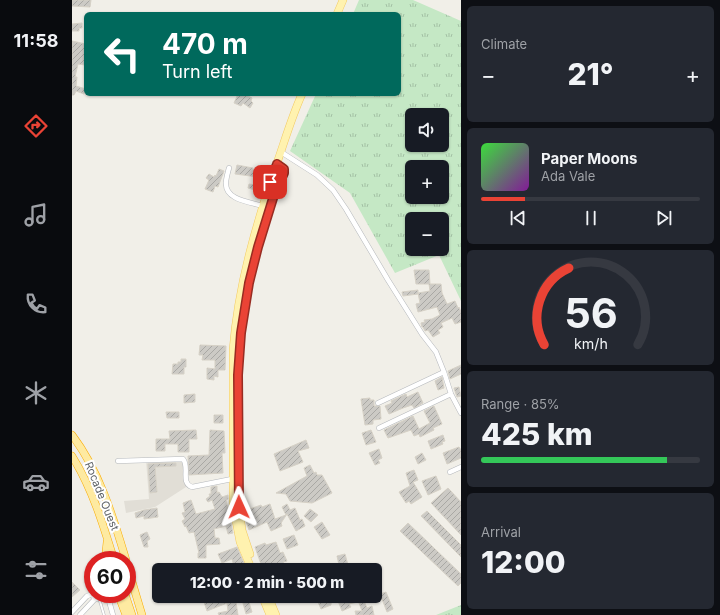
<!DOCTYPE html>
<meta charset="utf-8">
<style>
:root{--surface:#171b24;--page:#242831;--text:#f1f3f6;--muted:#9ea1a6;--line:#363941;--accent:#ea4335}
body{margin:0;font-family:Inter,sans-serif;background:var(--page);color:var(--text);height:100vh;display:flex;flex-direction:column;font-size:15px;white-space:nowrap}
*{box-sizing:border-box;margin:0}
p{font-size:13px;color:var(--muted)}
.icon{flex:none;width:22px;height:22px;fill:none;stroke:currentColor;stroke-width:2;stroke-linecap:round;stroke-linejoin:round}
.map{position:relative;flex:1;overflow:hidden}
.panel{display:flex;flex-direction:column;gap:6px;padding:6px;background:#0d0f14;width:259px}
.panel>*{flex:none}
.banner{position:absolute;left:12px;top:12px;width:317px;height:84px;border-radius:6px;box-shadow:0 1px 3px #0004;background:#00695c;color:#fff;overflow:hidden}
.buttons{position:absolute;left:333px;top:108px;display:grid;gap:8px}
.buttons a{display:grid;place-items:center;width:44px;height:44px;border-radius:6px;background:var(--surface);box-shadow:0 1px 3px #0004;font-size:20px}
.speed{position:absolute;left:12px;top:551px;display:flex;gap:8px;font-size:20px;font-weight:700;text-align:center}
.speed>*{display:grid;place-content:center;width:52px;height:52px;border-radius:50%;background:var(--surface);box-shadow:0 1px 3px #0004;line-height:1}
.speed .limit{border:6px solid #d22;background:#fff;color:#111}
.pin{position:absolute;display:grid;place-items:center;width:34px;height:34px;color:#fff;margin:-17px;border-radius:8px;box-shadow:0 2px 6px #0006}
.me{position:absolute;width:44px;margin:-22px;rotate:359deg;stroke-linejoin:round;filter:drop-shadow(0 0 3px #0008)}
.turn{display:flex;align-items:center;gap:14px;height:84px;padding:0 12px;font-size:18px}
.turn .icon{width:52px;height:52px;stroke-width:2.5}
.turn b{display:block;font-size:28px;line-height:34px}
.big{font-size:30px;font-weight:800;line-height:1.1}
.panel .widget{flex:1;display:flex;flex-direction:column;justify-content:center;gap:6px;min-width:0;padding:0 14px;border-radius:6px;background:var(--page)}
.panel .dial{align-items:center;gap:0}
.dial svg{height:104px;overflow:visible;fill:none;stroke:var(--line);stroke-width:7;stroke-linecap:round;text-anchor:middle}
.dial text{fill:var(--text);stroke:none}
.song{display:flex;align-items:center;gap:12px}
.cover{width:48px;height:48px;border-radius:6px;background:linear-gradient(135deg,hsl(120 70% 55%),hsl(290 70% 35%))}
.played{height:4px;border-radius:2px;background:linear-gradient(90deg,var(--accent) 20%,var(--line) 20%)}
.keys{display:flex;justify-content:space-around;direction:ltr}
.heat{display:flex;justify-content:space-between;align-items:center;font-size:22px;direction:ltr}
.charge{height:6px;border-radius:3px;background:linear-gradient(90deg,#34c759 85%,var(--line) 0)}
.trip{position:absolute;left:80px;top:563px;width:230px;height:40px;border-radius:6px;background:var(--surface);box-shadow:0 1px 3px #0004;font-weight:800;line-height:40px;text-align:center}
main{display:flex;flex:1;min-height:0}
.dock{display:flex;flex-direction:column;width:72px;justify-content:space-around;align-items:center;background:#090b0e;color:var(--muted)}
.dock .icon{width:28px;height:28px}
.dock .current{color:var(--accent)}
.dock b{font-size:18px;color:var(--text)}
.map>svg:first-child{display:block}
.education{fill:#e1ded6}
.park{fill:url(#park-tufts);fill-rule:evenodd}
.building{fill:url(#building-hatch);stroke:#d6d1c6}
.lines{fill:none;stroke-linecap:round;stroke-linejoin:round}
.service-casing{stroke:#b5b8bc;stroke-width:3}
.minor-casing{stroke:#b5b8bc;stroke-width:5.5}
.primary-casing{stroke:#f2c960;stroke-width:8}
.trunk-casing{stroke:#f9ab00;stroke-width:8}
.service{stroke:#fff;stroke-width:2}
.minor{stroke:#fff;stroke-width:4.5}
.primary{stroke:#fff2af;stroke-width:7}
.trunk{stroke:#feeaa1;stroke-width:7}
.route-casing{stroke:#982c22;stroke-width:10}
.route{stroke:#ea4335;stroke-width:7}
.labels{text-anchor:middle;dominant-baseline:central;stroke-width:4;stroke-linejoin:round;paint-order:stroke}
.street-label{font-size:11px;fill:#5f6368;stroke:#fff}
</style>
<main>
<nav class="dock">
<b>11:58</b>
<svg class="icon current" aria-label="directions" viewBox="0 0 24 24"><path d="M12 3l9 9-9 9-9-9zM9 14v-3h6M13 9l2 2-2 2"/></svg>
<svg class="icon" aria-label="music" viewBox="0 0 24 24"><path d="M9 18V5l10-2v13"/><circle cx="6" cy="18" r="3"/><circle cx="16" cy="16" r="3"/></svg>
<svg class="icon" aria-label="phone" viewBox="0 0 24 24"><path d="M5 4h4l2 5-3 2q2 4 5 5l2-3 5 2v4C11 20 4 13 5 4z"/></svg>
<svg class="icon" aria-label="climate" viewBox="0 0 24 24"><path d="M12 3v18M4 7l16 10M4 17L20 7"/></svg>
<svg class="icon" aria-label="car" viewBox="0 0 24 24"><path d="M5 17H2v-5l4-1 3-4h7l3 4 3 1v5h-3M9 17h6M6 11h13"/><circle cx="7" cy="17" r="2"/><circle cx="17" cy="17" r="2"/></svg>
<svg class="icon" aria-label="filters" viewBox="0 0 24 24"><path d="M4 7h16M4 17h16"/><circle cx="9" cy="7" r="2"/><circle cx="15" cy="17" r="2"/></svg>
</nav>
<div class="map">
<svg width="389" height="615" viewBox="0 0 389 615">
<defs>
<pattern id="park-tufts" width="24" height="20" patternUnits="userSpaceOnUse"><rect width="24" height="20" fill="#c5e8c5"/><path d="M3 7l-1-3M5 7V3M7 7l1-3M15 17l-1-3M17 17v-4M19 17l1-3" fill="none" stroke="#a3c0a4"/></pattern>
<pattern id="building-hatch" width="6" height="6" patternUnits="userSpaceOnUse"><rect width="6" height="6" fill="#cccac5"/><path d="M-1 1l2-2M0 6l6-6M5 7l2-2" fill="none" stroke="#a9a8a4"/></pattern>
</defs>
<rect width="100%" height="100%" fill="#f1efe8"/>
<path class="education" d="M113,459L114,487L83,507L54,513L52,501L77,499L74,460Z"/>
<path class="park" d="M287,0H341L389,21V301L367,255L323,273L278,193L218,151L244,94H327V14H281ZM340,115H370V145H340ZM340,167H370V197H340ZM340,219H370V249H340Z
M389,605V615H364Z"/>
<path class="building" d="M0,0H19L18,7L0,6Z
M10,23V28H7V31H0V24Z
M0,41L14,44L13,65L6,64L3,77H5L4,86L14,89L12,94L4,91L2,95H0Z
M166,94H174V95L180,98L179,101L181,103L178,108L171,103L169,106L162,103Z
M165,165L181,168V170L187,171L186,177L163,174Z
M147,169L152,171L146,187L143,186L141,192L133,189L137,180L134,178L137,174L142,177L143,175L144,176Z
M177,184L191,186L190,192L176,188Z
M342,270H357L358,284H369L370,293L375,304L383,301L386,308L387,307L389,312V322L383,324L380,318L369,323L371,327L366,330L368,333L361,337L356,330L353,331L351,327H350L349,323L353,322L352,320L360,319L368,315L365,307L346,312L344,304L348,303L346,293L358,291L357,284H344Z
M346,290V294L331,296L330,292Z
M128,345L154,346L153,370H146V377L142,376V380L135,379V368L143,369V360H130L131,355H127Z
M109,359H114V367H112V374H100L101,364H106V362H109Z
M389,365V374L378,379L376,371Z
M370,377L372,388L366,390L363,381Z
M387,387L389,396L385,397L382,388Z
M346,392L351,403L342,408L340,405L331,408L317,414L313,406L320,403L319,401L334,394L335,397Z
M123,394V402L112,403V395Z
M298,398V400H302V406H308L309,419L301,420V424L293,425L289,399Z
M362,406L370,424L361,428L362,430L348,437L347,434L342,436L339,430L316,438L312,430L341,416L347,429L358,423L352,411Z
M94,412H107V418H95Z
M142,415H151V423H142Z
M124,430L125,439H117V452H106V444H93V451H84V439H98L97,431Z
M138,430L152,431L153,453H150L151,473L117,475L116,456L137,455Z
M299,430L304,442L294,445L290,433Z
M371,435L373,441L370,442L371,444L359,449L356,441Z
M234,440L237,448L226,451L231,462L208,471L202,454Z
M387,447L389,450V458L375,464L371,453Z
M307,449L310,458L306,460L308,463L303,465L297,453Z
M350,453L354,460L346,464L343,457Z
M104,463V466L83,467L85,492L78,493L76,464Z
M238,465L242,473L244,472L245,475H250L260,493L240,503L218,501L214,494L204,493L235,476L232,468Z
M342,470L346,480L341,482L350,497L339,504L337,501L334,503L327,492L338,486L334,473Z
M364,476L369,489L356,495L350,481Z
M145,486V493L147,492L150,497L156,495V499L154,500L161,533L156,534L154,526L142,529L143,538H147L148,544L134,545V558H126V553H127L122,532L117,533L114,526L113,527L110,521L113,519L110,513L113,512L111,503L119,500L124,514L143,509L140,500L136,502L134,499L138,496L137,494H139V487Z
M376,488L389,502V535L359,503Z
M198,504L203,519L214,515L210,507L215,504L218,510L223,508L228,520L230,519L233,526L224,531L215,514L209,523L210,526L199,531L195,522L177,530L174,521L179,520L175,510L189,505L190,507Z
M85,508L86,517L72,519V516L64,518L63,513L72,510Z
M238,509L246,515L239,522L232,516Z
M355,511L389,545V557L349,516Z
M250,522L258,535L250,539L242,527Z
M336,523L389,574V583L386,586L328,531Z
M75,532L78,539L75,541L76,547H72L68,535Z
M222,535L226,545L215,549L211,539Z
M204,542L208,553L211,552L215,561L211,562L212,563L191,570L183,547L193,543L194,545Z
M165,547L174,568L163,570L160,559L150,563L146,554Z
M273,554L276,565L281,566V570H271L272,563L267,565L265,556Z
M0,582L8,590L0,597Z
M314,592L321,609L315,612L308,594Z
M130,596H163L166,615H147L146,613L156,611L155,603L135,611Z
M169,596H175L180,612L174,614Z
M247,596H265L266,600L259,603V605L249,609L246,602L249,601Z
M280,596H285L286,602L277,604L279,607L270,611L266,601Z
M292,601L295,608L300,606L302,615H284L283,611H290L287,603Z"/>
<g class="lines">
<defs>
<path id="service" d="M16,577L21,593
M27,598L32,615"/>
<path id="minor" d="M209,152L245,175L261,190L274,209L316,280L350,334L364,352L372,372L379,394L389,413
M157,168C156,172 154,178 154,183C153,200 178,202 191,206
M306,403L372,372
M307,428L379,394
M46,461L111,459C118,467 108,483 120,487L160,479
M378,472L389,467
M35,594L41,615
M0,612L15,596L21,594L22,600
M8,615L22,600L35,594"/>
<path id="primary" d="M265,14L271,0
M178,554L170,530L167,507L166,375L169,333L177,283L186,247L197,209L212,171L211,167L205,164
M180,570L168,542L161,505V350C166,286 184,224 205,163C213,140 220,116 230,94
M190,596L198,615
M196,596L204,615"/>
<path id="trunk" d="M0,435C28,472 41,517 54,560
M0,456C20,488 31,524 42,560
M35,542L34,552L35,560
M55,565L70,615
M46,594L54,615
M53,594L60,615"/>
</defs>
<use href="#service" class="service-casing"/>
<use href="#minor" class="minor-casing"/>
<use href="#primary" class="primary-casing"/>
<use href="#trunk" class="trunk-casing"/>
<use href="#service" class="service"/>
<use href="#minor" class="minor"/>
<use href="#primary" class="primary"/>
<use href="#trunk" class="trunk"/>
</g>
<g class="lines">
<defs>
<path id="route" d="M167,507L166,375L169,333L177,283L186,247L202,195L212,173V169L205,164L198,182"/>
</defs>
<use href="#route" class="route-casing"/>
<use href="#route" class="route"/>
</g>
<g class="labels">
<g class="street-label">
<text transform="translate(30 496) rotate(68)">Rocade Ouest</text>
</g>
</g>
</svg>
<div class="buttons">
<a><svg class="icon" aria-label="sound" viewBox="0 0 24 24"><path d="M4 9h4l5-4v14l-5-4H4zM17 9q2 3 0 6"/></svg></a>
<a>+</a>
<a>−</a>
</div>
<div class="speed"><div class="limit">60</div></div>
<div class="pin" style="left:198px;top:182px;background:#d93025"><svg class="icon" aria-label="arrive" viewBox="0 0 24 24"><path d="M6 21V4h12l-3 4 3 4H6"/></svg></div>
<svg class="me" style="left:167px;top:507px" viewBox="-20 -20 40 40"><path d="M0-17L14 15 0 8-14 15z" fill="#ea4335" stroke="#fff" stroke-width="4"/></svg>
<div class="trip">12:00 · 2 min · 500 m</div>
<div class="banner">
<div class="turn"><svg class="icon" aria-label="left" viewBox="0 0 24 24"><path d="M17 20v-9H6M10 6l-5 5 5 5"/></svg><div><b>470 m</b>Turn left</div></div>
</div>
</div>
<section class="panel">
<div class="widget"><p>Climate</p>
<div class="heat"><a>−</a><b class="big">21°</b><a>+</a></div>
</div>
<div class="widget">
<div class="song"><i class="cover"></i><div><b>Paper Moons</b><p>Ada Vale</p></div></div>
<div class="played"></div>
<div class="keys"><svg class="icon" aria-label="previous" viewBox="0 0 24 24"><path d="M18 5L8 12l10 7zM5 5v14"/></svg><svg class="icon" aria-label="pause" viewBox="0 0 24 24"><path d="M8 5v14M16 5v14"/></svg><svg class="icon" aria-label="next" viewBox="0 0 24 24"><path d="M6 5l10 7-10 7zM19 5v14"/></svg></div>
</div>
<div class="widget dial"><svg viewBox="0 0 100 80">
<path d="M14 69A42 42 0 1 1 86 69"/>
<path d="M14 69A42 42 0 0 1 33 10" stroke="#ea4335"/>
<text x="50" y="56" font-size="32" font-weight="700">56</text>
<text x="50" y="72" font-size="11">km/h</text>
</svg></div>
<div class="widget"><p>Range · 85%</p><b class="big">425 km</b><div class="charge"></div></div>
<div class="widget"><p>Arrival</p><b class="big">12:00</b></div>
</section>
</main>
